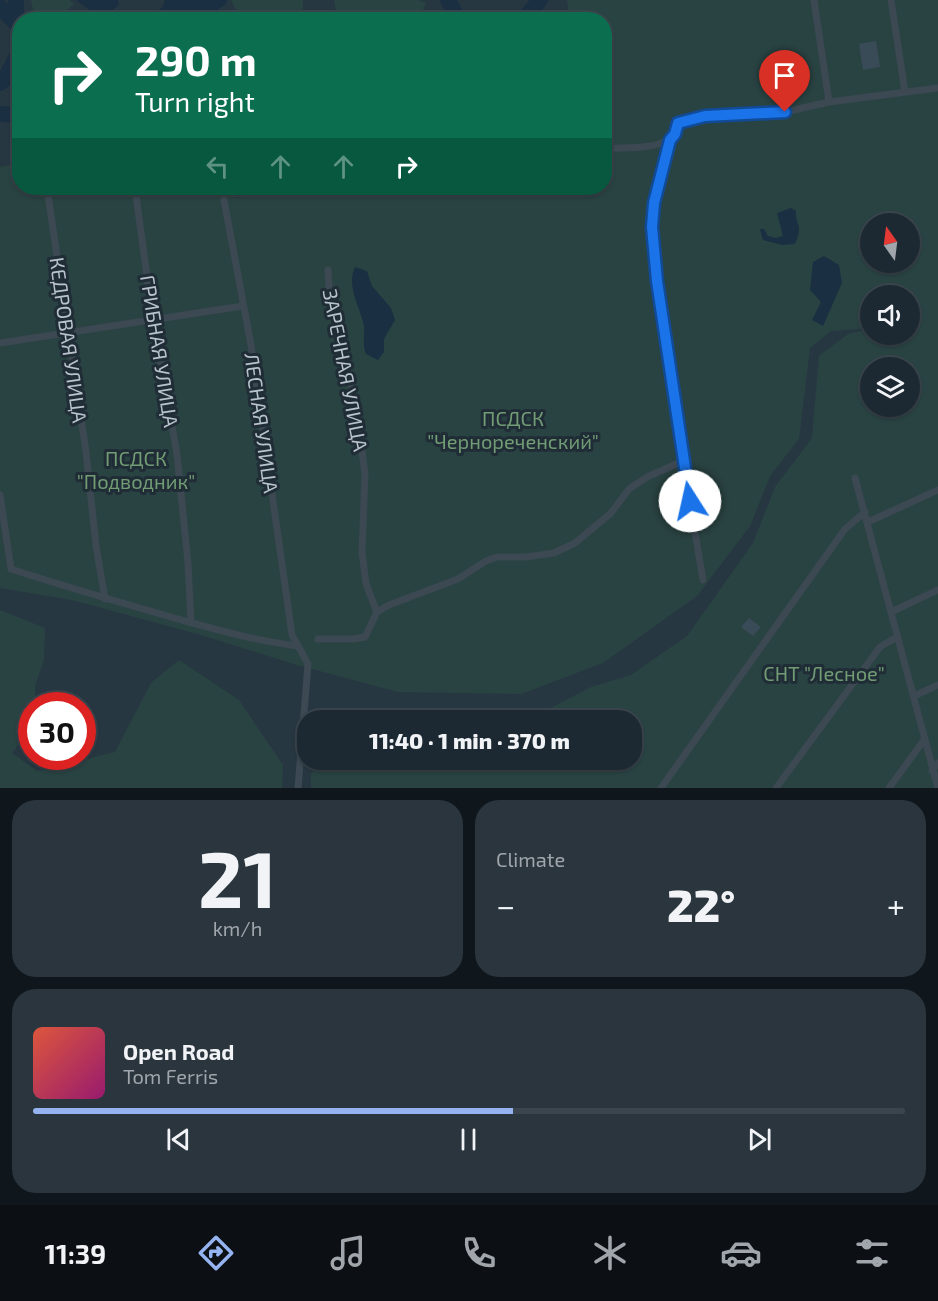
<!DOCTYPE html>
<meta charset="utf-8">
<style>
:root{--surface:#1d2932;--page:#2a353e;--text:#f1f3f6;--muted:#a0a6ac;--line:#3b454d;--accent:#95b2f1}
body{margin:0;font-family:"Exo 2",sans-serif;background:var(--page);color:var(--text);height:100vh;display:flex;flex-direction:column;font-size:22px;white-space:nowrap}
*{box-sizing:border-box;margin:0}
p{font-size:20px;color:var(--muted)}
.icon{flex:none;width:33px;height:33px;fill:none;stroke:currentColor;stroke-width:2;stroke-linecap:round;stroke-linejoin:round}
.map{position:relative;height:788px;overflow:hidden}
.panel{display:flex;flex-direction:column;gap:12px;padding:12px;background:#10171c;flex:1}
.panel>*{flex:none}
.banner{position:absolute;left:12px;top:12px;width:600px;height:183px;border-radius:24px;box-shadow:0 2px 4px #0004,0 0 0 2px var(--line);background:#0b6e4f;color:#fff;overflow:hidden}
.needle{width:39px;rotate:346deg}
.fabs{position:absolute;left:860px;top:213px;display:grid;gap:12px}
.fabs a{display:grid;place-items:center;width:60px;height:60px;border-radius:50%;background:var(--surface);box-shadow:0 2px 4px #0004,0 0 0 2px var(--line);font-size:30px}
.speed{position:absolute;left:18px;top:692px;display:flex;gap:12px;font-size:30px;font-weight:700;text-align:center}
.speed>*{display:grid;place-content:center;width:78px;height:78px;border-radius:50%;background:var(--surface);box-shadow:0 2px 4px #0004,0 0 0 2px var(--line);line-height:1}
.speed .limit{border:9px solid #d22;background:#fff;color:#111}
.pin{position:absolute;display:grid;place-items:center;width:51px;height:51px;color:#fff;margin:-62px -26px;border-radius:50% 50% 50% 0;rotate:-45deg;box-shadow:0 0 6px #0007}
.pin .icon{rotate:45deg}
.me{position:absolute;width:66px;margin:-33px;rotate:350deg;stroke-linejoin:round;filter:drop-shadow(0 0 4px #0008)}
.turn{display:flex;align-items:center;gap:21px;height:126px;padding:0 24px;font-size:27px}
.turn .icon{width:78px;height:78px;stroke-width:2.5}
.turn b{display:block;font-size:42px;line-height:51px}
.lanes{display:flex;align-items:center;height:57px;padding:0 24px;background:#0003;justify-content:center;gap:30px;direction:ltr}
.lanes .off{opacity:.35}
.big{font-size:45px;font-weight:800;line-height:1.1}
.panel .card{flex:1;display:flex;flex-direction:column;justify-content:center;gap:9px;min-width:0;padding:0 21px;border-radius:24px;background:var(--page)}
.panel .dial{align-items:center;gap:0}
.dial b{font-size:78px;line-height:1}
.song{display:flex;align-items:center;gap:18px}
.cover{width:72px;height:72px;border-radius:9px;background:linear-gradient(135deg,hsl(10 70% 55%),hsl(320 70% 35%))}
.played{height:6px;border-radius:3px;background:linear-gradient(90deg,var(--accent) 55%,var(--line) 55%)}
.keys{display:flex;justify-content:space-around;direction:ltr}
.heat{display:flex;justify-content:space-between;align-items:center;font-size:33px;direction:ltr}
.panel .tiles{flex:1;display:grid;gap:12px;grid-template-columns:1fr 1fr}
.card:last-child{grid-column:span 2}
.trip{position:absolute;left:297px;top:710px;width:345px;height:60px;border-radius:24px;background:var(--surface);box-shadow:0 2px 4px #0004,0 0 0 2px var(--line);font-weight:800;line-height:60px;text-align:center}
.tabs{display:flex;height:96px;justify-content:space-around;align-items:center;background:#0c1014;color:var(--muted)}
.tabs .icon{width:42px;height:42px}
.tabs .on{color:var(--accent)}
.tabs b{font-size:27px;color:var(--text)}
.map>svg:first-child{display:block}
.green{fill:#294342;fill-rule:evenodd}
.water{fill:#1a2f41}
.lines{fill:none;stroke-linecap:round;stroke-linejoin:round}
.river{stroke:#1a2f41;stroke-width:16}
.building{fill:#3a4b58}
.street{stroke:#3c4852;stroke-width:7}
.route-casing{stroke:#114b97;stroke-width:15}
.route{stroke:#1a73e8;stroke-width:10}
.labels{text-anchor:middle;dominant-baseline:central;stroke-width:6;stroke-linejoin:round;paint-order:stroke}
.street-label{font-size:20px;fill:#b9c3cc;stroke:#202d37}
.park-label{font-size:20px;fill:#719c74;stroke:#202d37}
</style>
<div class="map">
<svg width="938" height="788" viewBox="0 0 938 788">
<rect width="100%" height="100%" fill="#273742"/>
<path class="green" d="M31,0H69L74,4L61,16L62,19H35Z
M231,0H303V19H241Z
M334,0H418L426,3L419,19L338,20Z
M567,0H938V788H311V774L320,759H632V720H477L545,711L591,687L631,675L687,636L753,543L775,487L812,438L819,356L848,334L870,329V334H909V296H870V328L831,331L810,348L799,439L770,476L750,526L697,596L603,663L521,694L398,692L297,665L201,635L72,600L0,588V167L19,163L20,188H235L238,198L271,188H604V20L570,19ZM870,224H909V262H870ZM870,368H909V406H870Z
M0,610L45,628L44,659L35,686V705H32L31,728L12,753L37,771L115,752L151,683L179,660L239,700L283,765L282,788H0Z"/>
<path class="water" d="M76,0H118L119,5L106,15L91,11Z
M165,0H227L226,4L204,19H143L162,8Z
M791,208L796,211C795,226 804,223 795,244L782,245L763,240L760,229H764L768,236L776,238L783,236L777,213Z
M824,256L839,265L842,283L823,326L812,320L821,302L810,290L813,262Z
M355,267L367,271L372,286L391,308L395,320L384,339V352L378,360L366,354C362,345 365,336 364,326C360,306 346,287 355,267Z"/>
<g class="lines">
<path class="river" d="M16,0V23
M448,0L459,20
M0,7L16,23L20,30
M523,20L540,0
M0,83L5,79L20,50
M0,114L20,115"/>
</g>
<path class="building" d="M876,41L880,67L863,70L859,44Z
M749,618L761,627L753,636L741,627Z"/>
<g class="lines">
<path class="street" d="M814,0L829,102
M891,0L905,92
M670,140L654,203L652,227L683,461L703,580
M604,149C624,147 650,150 668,140C675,137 676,130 678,123L705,116L785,112L829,102L938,88
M47,188L86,452L96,546L105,599
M135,188L153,320L177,454L188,563L191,622
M224,200L251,345L292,635L308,664L298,788
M328,270L329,287L348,367L359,429L365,474L362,552L366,584L377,612
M0,343L243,306
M855,478L938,788
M0,495L11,569C66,587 122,603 178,619C218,630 257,641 298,646
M868,522L938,490
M891,612L938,590
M318,639H353L365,637L377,612L389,605L458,579L486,561L497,557H526L554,553L575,543L611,513L629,489L647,477L683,461
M914,696L938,685
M932,771L938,763
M661,788L845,529L865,512
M776,788L880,647L897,637
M889,788L924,740"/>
</g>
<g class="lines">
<defs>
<path id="route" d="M690,501L657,281L652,227L654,203L670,140L675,134L678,123L705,116L785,112"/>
</defs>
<use href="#route" class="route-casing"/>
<use href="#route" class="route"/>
</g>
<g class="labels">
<g class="street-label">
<text transform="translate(69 340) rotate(82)">КЕДРОВАЯ УЛИЦА</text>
<text transform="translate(160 351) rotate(81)">ГРИБНАЯ УЛИЦА</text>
<text transform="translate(346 370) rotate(79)">ЗАРЕЧНАЯ УЛИЦА</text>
<text transform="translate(262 423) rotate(82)">ЛЕСНАЯ УЛИЦА</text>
</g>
<g class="park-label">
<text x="513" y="418">ПСДСК<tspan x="513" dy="23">"Чернореченский"</tspan></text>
<text x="136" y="458">ПСДСК<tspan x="136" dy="23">"Подводник"</tspan></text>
<text x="824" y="673">СНТ "Лесное"</text>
</g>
</g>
</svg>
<div class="fabs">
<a><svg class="needle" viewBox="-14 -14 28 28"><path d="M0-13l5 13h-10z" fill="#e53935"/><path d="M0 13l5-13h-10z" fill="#a0a6ac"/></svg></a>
<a><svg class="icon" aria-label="sound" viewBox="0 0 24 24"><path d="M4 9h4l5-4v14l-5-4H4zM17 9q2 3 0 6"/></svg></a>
<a><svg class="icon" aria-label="layers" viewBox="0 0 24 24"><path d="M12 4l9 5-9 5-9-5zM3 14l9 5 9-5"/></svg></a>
</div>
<div class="speed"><div class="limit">30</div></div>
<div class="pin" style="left:785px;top:112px;background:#d93025"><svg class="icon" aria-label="arrive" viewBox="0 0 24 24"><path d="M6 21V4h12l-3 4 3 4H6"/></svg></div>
<svg class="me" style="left:690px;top:501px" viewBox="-20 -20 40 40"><circle r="19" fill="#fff"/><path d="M0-13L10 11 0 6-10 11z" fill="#1a73e8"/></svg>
<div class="trip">11:40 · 1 min · 370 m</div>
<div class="banner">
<div class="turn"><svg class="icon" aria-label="right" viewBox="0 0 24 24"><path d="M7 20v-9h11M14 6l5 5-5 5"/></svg><div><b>290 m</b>Turn right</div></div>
<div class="lanes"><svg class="icon off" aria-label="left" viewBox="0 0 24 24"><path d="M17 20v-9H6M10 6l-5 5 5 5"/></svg><svg class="icon off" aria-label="ahead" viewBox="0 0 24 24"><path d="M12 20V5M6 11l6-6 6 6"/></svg><svg class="icon off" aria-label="ahead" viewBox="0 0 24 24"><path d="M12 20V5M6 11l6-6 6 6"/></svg><svg class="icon" aria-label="right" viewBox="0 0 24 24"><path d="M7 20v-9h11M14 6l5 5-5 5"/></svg></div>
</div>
</div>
<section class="panel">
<div class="tiles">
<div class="card dial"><b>21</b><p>km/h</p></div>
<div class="card"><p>Climate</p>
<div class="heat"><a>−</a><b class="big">22°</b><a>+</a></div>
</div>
<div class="card">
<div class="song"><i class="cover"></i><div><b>Open Road</b><p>Tom Ferris</p></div></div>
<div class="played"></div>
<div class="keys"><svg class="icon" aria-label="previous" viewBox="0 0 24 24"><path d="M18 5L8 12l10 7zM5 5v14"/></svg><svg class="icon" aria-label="pause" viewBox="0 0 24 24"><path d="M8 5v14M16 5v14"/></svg><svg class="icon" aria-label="next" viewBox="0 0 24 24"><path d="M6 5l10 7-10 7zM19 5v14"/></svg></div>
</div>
</div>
</section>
<nav class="tabs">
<b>11:39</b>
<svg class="icon on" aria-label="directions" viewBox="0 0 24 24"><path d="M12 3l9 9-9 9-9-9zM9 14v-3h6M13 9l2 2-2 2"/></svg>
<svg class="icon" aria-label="music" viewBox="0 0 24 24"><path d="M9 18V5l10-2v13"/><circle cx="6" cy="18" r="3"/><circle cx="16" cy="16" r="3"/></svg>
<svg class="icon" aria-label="phone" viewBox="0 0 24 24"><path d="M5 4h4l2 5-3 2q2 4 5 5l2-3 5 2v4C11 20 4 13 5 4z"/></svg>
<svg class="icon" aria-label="climate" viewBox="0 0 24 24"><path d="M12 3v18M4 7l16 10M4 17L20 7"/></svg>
<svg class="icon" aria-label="car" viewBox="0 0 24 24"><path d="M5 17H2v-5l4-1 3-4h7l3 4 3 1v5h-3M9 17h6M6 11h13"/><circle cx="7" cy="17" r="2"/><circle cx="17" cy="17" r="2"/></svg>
<svg class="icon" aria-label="filters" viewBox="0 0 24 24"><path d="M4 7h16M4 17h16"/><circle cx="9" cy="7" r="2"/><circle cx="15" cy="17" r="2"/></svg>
</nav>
